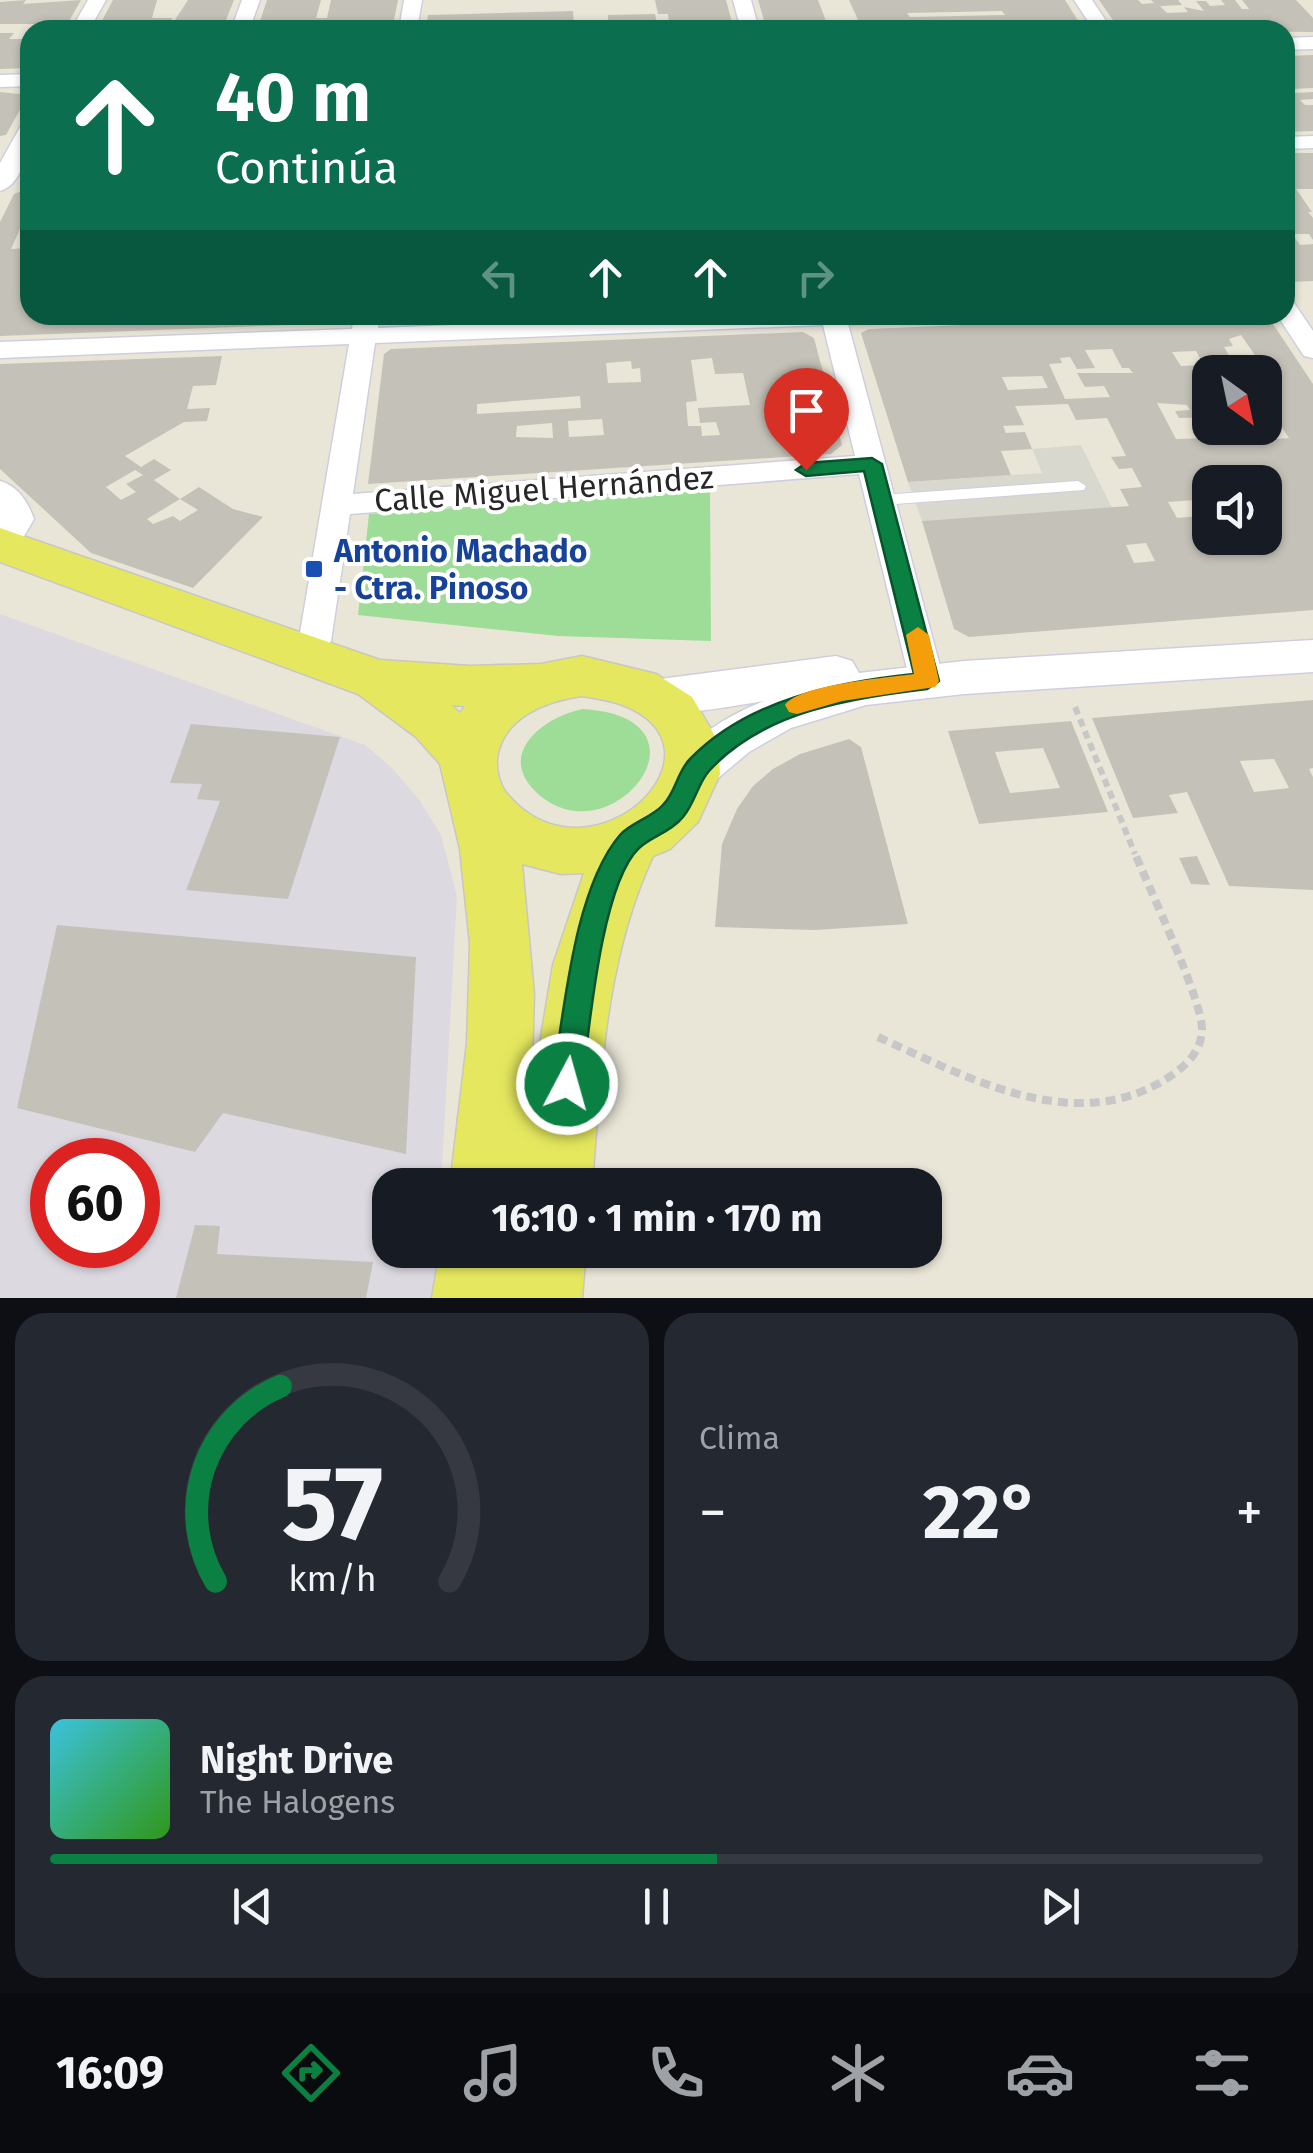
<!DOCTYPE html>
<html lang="es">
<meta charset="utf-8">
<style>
:root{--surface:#171b24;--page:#242831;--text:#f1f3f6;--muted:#9ea1a6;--line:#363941;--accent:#0b8043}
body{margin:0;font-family:"Fira Sans",sans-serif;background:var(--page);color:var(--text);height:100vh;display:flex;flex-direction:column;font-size:38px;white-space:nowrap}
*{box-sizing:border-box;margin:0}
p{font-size:32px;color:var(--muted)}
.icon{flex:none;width:55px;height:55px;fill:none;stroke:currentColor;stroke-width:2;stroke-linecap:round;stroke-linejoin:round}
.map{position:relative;height:1298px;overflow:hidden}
.details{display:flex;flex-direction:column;gap:15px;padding:15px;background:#0d0f14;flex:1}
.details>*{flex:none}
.hud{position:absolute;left:20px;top:20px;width:1275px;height:305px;border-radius:30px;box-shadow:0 2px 8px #0004;background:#0b6e4f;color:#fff;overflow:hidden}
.needle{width:65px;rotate:147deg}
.tools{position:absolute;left:1192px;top:355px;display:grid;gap:20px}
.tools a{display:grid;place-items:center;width:90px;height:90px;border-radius:20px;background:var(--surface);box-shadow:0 2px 8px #0004;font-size:50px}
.speed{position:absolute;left:30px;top:1138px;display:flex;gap:20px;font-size:50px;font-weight:700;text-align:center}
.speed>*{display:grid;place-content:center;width:130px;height:130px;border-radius:50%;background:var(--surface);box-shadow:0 2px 8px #0004;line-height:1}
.speed .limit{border:15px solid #d22;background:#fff;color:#111}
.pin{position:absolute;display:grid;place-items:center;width:85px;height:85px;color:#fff;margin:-102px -42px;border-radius:50% 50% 50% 0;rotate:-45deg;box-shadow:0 0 10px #0007}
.pin .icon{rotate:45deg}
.me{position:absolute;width:110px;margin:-55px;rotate:6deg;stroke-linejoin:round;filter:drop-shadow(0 0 8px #0008)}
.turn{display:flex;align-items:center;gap:35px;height:210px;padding:0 30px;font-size:45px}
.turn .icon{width:130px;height:130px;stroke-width:2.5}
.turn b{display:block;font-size:70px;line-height:85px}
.lanes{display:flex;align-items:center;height:95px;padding:0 30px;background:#0003;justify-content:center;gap:50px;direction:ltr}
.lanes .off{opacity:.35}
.big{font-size:75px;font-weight:700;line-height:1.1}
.details .widget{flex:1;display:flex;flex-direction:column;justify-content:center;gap:15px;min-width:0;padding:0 35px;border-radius:30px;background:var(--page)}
.details .dial{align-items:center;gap:0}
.dial svg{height:260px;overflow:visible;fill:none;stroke:var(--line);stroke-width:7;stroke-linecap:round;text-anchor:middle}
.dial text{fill:var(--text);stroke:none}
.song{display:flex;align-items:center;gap:30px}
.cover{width:120px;height:120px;border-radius:15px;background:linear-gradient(135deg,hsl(190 70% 55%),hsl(110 70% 35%))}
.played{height:10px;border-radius:5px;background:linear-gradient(90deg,var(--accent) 55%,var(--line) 55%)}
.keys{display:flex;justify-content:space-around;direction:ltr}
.heat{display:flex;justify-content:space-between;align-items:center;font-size:55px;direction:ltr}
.details .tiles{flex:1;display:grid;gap:15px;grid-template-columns:1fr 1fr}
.widget:last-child{grid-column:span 2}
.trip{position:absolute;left:372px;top:1168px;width:570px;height:100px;border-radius:30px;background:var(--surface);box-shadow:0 2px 8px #0004;font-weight:700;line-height:100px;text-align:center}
.tabs{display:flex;height:160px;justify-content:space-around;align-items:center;background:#090b0e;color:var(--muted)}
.tabs .icon{width:70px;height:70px}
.tabs .selected{color:var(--accent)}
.tabs b{font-size:45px;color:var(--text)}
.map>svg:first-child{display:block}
.industrial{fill:#ddd9e1;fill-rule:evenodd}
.green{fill:#9ddd97}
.plaza{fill:#d9d8cf}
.building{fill:#c4c2b8;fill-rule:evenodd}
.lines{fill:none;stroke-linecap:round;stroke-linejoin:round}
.lane-casing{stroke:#cfcedf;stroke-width:2}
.street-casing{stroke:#cfcedf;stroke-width:3}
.secondary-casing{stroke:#cfcedf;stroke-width:3}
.primary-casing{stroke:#c7c7c7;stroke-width:3}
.path-far1{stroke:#c7c7c7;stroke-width:6;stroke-dasharray:8 5;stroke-linecap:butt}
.path{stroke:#c7c7c7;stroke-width:8;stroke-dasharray:10 6;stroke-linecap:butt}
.lane{fill:#fff;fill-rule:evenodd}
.street{fill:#fff;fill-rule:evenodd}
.secondary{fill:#fff;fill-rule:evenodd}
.primary{fill:#e5e85e;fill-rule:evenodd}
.route{fill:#0b8043;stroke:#07532c;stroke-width:2.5}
.slow{fill:#f59e0b}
.transit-dot{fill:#1a4fb4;stroke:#fff;stroke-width:4}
.labels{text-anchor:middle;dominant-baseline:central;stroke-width:8;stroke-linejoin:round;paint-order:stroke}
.street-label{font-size:32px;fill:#272727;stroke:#fff}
.transit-label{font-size:32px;font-weight:bold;fill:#164399;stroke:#fff;text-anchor:start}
</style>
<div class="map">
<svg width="1313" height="1298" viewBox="0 0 1313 1298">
<rect width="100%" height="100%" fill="#e9e6d8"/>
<path class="industrial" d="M0,614L365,745L392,768L420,801L441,835L457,896L441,1185H390V1250H437L433,1298H0ZM52,1160H138V1245H52Z"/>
<path class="green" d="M710,490L711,641L558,636L358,615L369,514Z
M583,709C725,718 608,864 535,791C496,752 546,716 583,709Z"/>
<path class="plaza" d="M1081,445L1112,508L922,521L908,482L1042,473L1032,449Z"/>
<path class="building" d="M26,0L23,4L81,0L64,30L35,29L39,24H0V2Z
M113,0H157L152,18H172V21L150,22L147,30H97Z
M188,0H234L222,30L169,29Z
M267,0H321L316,18H327L331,0H398L392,30H333L334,24L301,25L300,30H257Z
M655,0H726L734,30H539V26L506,27V20L457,21V24H467V30H426L428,15L573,11L574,23L608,22V15L655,14L657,24H669L668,14H658Z
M758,0H818L826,21L858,20L849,0H1065L1084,30H1023L1020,25H1010L1013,30H767ZM1002,11L1005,15L910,17L907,13Z
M1099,0H1138L1142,4L1154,3L1151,0H1178L1182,5L1160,6L1167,13L1188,12L1184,7L1204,11L1196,1H1206L1210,6L1225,5L1221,0H1235L1242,9H1249L1242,0H1296L1313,18V32L1138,30L1132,22L1115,23Z
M0,33H14L9,39H30V68L0,69Z
M1313,55V88L1292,89L1295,93L1313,92V99L1300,100L1305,105H1313V131L1285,132V56Z
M0,92L28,95L6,135L0,136Z
M1285,153H1313V189H1296L1312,212H1308L1313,218V240L1309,234H1292L1300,245L1313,244V281L1289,282L1285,276V197H1296L1291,191H1285Z
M30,188L27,214L30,220H24L11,249L30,248V315H340L339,323L0,336V222L14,194Z
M389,315H463V319L401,321Z
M1200,315H1267L1313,384V610L969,637L954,629L922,521L1129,506L1120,489L1142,487L1132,468L1119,469L1111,457L1126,456L1107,418L1076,420L1068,404L1015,406L1024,425L1003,426L1006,433L1025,432L1032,449L1001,451L1011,475L908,482L861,333L869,329ZM1241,335L1259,361L1242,362L1249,372H1265V414H1273L1289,438L1210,443L1206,438L1176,439L1157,403L1187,405L1190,410L1175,411L1179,418L1210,417V371L1201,365L1181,366L1172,352L1196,351L1202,362H1219L1231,359L1224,347L1233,346L1229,339ZM1112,349L1122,368H1129L1133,373H1077L1085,387L1104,386L1110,397L1065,399L1049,364L1062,363L1060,358L1070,357L1077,369L1095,368L1085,350ZM1042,376L1048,388L1008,390L1002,377ZM1237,473L1243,482H1265V538H1210V515L1177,518L1168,502L1210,499V485L1203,486L1196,475ZM1146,543L1155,561L1134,563L1126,545Z
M803,332L814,338L842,445L831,454L368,484L384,354L391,349ZM712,358L715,374L743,373L750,405L698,408L700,423L716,422L720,435L702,436L701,426H688L686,402L697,401L691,360ZM631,361L632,369L640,368L641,382L608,383L606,363ZM580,396L581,408L477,414V404ZM602,419L604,435L569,437L568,421ZM552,423L553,438L516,437L517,426Z
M222,356L216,385L193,386L187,409L210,408L207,421L184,422L125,456L141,467L154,459L171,470L154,480L180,499L147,519L153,524L173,516L180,521L198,510L180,499L199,487L233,509L263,517L193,588L91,553L0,469V364ZM135,470L143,475L126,484L136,492L121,500L106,487Z
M1313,700V768L1309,769L1313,777V890L1229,886L1187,792L1169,795L1178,813L1133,818L1092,718ZM1274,759L1289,788L1254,792L1240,761Z
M1071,721L1108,812L979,824L948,731ZM1043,748L1060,788L1010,793L995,752Z
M191,724L340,737L288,899L186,890L220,801L197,799L202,784L170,783Z
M849,739L861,747L908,924L815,930L715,927L722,844L737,809L753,786L773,769L800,754Z
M1197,856L1210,885L1191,884L1179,858Z
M57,925L416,957L406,1154L223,1113L195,1152L17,1108Z
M195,1225L220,1226L217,1254L373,1262L366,1298H176Z"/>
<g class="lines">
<defs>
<path id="lane" d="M1078,481L1086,486L1084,490L881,505L873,500L881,495Z"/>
<path id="street" d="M88,0H106L89,30H71Z
M242,0H260L249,30H231Z
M404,0H422L417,30H399Z
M733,0H751L759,30H741Z
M1074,0H1092L1112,30H1094Z
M1313,37V49L1285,50V38Z
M30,74V86L0,87V75Z
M30,120C30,141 25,184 0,191V163L23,122Z
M1313,136V148L1285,149V137Z
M1285,300L1294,303L1313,331V358L1304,356L1277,315H1285Z
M354,315H380L378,328L700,315H908L895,323L848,324L944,681L939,690L927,693L915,690L910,681L859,474L350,514L331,641L318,662L306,666L294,662L290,654L299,639L349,344L0,358V342L352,329ZM823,325L855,456L353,494L375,343Z
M0,481C18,486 28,502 34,519L15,552L0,554C0,528 0,507 0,481Z"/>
<path id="secondary" d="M1313,640V672L964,694L866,705L791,728L749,752L711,784L694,790L677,784L670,771C687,739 731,714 764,701C723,707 677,719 637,706L630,694L637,682L836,656L852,661L859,673L964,661Z"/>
<path id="primary" d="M0,528L380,660L470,666L541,664L582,656L656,674L692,697L718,741L720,774L698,822L670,849L653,856C605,959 601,1074 592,1185H450L467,1043L470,944L460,849L440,764L416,737L358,694L0,562ZM582,696C594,698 608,700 620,704C740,748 592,892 508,795C500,786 496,771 497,759C502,718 545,701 582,696ZM451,705L465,706L460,713ZM522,864L561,874L584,873L553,965L531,1097L534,994Z
M440,1250H586L582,1298H432Z"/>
</defs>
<use href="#lane" class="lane-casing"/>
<use href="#street" class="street-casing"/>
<use href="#secondary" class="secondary-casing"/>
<use href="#primary" class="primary-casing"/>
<path class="path-far1" d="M1075,707L1135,854"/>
<path class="path" d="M878,1037C965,1076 1069,1135 1161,1082C1181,1070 1201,1055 1202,1030C1203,1001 1148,886 1134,851"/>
<use href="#lane" class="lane"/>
<use href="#street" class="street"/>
<use href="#secondary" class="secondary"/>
<use href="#primary" class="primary"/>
</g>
<path class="route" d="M872,458L882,464L939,681L927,689C852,698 763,711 709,771C698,783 695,803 683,817C671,832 652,836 639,848C601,884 589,1031 582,1084L577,1094L567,1098L557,1094L552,1084C564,1015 573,890 620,835C630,823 651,818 663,805C676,792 677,772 690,759C747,700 836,682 914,674L864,471L806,476L796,470L806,463Z"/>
<path class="slow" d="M918,627L929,635L939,681L935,687L842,701L797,714L789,712L785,705C800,684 887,678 914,674L906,635Z"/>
<rect class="transit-dot" x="304" y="559" width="20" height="20" rx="5"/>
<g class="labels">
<g class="street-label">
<text transform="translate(544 489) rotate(-4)">Calle Miguel Hernández</text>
</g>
<g class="transit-label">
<text x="334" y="551">Antonio Machado<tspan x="334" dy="37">- Ctra. Pinoso</tspan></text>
</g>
</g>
</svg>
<div class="tools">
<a><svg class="needle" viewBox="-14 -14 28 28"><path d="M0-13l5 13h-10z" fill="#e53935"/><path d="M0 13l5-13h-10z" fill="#9ea1a6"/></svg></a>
<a><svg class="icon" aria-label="sound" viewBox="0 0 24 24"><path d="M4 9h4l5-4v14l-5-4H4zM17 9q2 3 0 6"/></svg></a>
</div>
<div class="speed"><div class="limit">60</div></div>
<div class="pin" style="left:806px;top:470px;background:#d93025"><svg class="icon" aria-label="arrive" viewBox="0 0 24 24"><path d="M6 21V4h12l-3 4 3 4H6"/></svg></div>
<svg class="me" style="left:567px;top:1084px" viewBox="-20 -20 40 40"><circle r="17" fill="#0b8043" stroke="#fff" stroke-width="3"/><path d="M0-11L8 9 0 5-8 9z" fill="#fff"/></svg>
<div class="trip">16:10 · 1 min · 170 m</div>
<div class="hud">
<div class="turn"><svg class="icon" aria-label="ahead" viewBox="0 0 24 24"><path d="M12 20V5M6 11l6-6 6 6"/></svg><div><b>40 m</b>Continúa</div></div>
<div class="lanes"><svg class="icon off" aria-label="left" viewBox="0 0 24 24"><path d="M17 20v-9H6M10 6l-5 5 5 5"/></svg><svg class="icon" aria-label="ahead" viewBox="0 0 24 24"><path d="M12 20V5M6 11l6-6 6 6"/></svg><svg class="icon" aria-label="ahead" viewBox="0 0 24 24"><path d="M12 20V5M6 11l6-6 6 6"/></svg><svg class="icon off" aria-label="right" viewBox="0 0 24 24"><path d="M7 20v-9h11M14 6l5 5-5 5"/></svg></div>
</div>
</div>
<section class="details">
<div class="tiles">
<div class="widget dial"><svg viewBox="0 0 100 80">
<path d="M14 69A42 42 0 1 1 86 69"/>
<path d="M14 69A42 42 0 0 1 34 9" stroke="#0b8043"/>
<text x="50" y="56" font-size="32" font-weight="700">57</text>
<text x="50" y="72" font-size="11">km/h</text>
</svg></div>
<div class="widget"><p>Clima</p>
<div class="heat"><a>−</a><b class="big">22°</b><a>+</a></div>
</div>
<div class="widget">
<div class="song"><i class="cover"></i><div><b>Night Drive</b><p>The Halogens</p></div></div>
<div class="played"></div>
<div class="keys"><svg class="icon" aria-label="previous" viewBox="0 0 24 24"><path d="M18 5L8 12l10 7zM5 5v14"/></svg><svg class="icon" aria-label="pause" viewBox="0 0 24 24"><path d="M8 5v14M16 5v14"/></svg><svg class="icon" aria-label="next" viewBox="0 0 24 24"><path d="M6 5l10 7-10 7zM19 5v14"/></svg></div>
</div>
</div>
</section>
<nav class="tabs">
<b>16:09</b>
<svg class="icon selected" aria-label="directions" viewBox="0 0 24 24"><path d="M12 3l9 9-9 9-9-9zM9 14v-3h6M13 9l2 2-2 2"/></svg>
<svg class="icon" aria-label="music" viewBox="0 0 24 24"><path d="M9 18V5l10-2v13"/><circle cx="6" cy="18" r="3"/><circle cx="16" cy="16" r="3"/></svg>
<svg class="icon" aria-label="phone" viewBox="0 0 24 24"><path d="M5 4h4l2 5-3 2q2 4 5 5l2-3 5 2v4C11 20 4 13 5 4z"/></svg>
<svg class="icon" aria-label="climate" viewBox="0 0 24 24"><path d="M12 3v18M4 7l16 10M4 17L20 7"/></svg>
<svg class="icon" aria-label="car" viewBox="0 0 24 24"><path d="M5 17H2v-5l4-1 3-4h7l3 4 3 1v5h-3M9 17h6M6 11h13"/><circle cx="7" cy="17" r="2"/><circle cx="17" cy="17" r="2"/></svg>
<svg class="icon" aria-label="filters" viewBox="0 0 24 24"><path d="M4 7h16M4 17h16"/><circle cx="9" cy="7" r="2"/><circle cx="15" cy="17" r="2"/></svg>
</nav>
